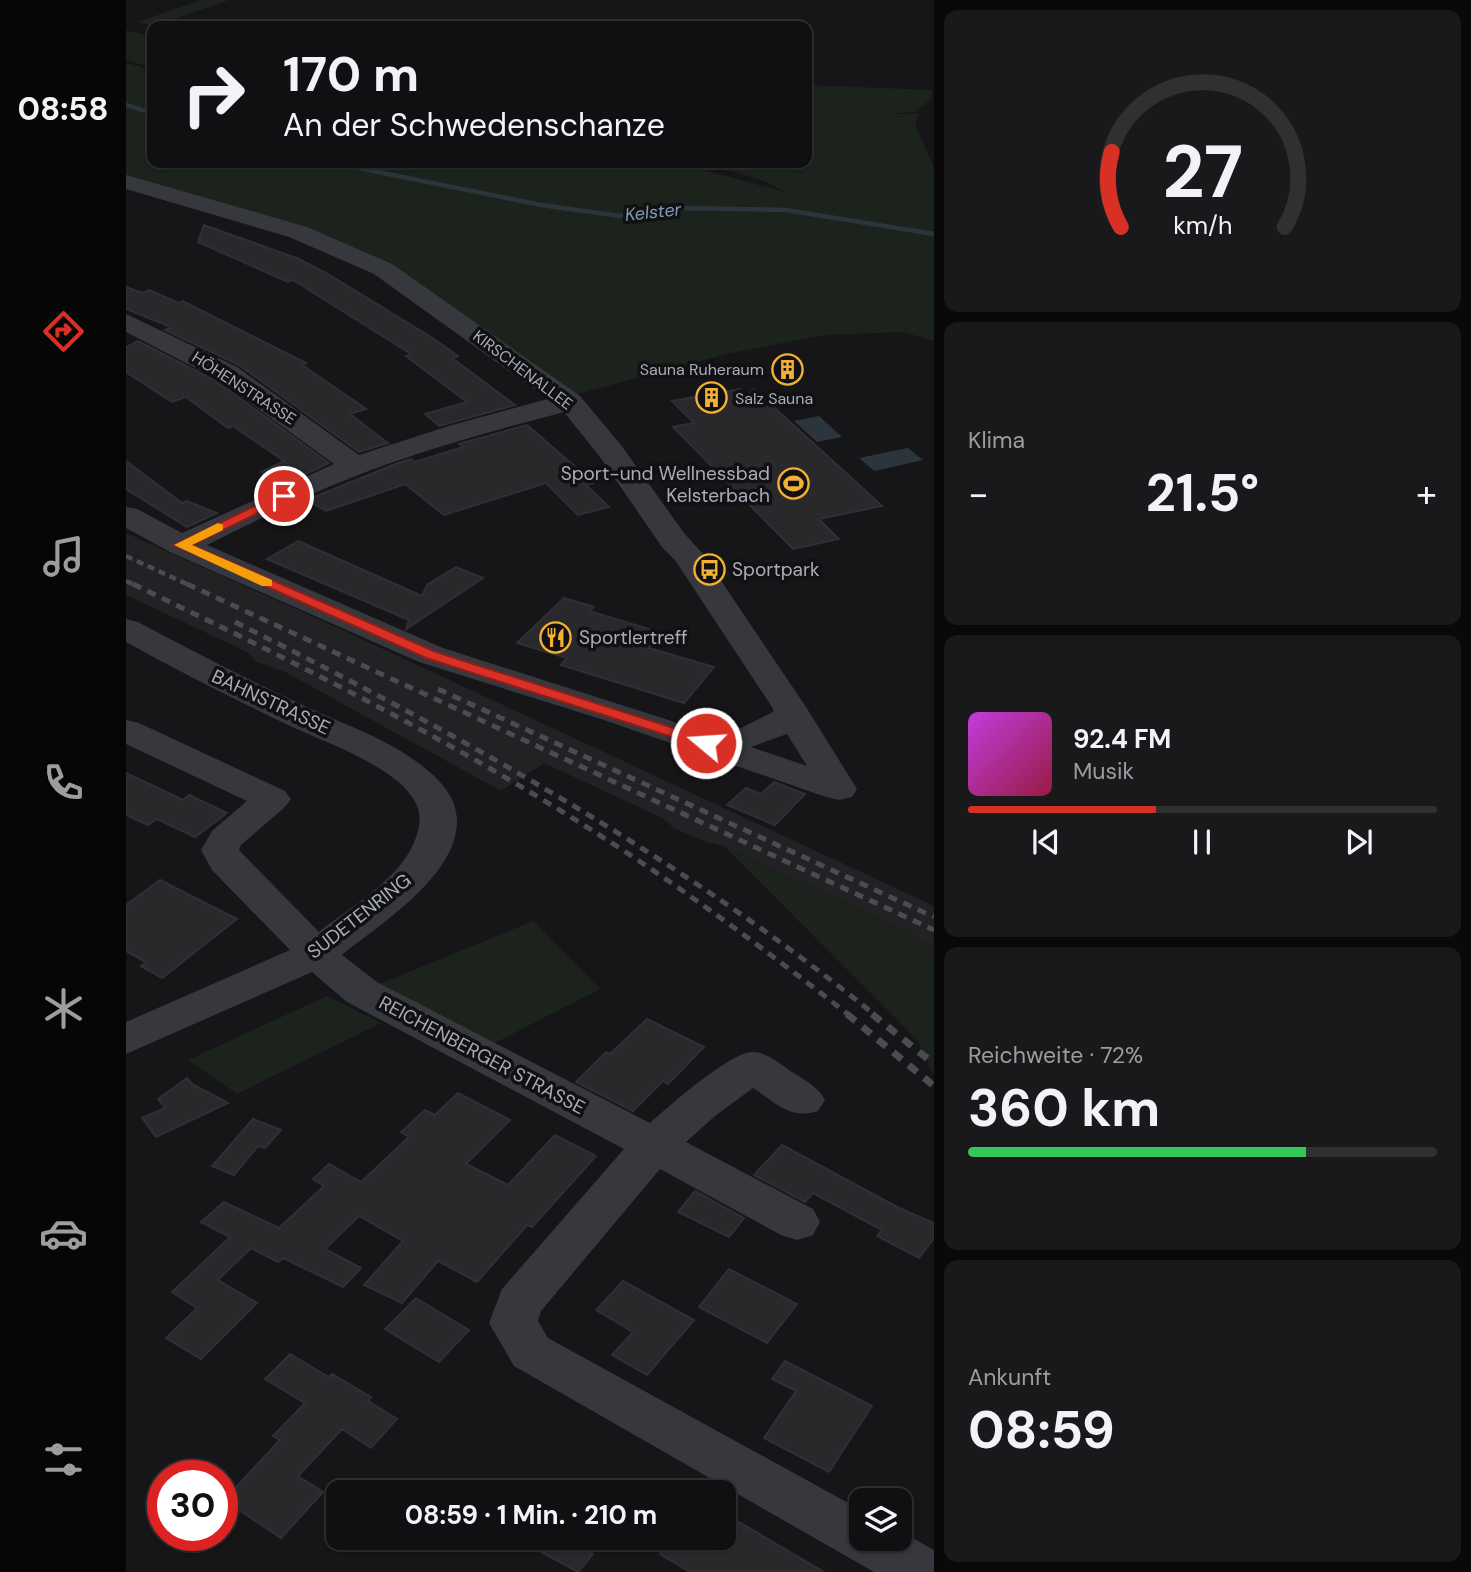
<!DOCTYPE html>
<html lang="de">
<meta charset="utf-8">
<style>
:root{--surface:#101012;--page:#19191b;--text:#f1f3f6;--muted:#9c9d9f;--line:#303032;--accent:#d93025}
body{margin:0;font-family:"DM Sans",sans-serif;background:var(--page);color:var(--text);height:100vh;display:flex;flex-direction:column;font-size:26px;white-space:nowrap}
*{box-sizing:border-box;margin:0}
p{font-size:23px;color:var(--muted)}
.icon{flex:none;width:38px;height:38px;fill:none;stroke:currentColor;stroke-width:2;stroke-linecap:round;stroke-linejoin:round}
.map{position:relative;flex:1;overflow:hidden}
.panel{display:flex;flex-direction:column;gap:10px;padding:10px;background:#09090a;width:537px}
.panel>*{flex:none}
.hud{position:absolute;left:21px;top:21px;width:665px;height:147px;border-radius:14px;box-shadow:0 2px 5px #0004,0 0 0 2px var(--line);background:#101012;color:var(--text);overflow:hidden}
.controls{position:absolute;left:723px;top:1488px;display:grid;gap:14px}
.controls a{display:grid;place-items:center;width:63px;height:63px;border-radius:14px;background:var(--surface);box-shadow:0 2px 5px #0004,0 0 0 2px var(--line);font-size:35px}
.speed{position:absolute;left:21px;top:1460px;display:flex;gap:14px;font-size:35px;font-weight:700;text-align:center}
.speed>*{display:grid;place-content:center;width:91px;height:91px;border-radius:50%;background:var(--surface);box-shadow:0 2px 5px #0004,0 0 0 2px var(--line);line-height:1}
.speed .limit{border:10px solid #d22;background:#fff;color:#111}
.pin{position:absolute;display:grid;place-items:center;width:60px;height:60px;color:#fff;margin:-30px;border:4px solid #fff;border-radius:50%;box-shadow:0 2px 7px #0007}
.me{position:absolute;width:77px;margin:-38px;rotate:288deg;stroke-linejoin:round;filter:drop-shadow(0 0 5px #0008)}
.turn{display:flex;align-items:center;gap:24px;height:147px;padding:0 21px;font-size:32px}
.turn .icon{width:91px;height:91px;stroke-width:2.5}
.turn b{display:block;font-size:49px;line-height:60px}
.big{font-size:52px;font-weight:700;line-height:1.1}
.panel .card{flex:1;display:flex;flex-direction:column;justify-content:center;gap:10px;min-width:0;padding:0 24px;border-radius:14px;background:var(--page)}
.panel .dial{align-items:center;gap:0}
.dial svg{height:182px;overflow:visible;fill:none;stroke:var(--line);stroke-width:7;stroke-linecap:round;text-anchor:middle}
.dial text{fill:var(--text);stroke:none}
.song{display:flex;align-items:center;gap:21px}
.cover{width:84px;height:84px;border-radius:10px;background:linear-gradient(135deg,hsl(290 70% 55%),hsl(340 70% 35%))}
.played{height:7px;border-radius:4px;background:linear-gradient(90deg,var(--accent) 40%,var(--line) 40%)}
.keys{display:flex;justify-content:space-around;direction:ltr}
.heat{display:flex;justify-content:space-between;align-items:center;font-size:38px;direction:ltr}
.charge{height:10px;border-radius:5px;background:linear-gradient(90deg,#34c759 72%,var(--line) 0)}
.trip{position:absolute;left:200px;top:1480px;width:410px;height:70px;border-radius:14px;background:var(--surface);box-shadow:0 2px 5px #0004,0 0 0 2px var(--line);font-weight:700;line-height:70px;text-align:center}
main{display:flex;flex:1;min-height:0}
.dock{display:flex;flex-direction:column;width:126px;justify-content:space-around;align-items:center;background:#060607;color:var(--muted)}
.dock .icon{width:49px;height:49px}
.dock .current{color:var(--accent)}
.dock b{font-size:32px;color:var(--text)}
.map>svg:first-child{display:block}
.built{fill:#222225}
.green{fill:#1c231d}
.water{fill:#2c353c}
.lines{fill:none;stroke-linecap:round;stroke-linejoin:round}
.stream{stroke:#2c353c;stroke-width:4.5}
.building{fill:#29292c;stroke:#303034;stroke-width:2}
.minor{fill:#37383d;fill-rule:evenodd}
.rail-far2{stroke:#4a4c52;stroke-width:4.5;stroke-dasharray:7 5;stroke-linecap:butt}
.rail-far1{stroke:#4a4c52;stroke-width:5;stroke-dasharray:9 7;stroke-linecap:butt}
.rail{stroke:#4a4c52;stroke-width:7;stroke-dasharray:11 9;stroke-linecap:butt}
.route{fill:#d93025;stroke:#8d1f18;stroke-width:2}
.slow{fill:#f59e0b}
.labels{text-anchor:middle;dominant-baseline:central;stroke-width:7;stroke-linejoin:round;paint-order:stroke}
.far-poi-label{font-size:16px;fill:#a8adb8;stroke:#111113;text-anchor:end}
.far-street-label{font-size:16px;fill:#a8adb8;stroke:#111113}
.far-water-label{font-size:18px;font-style:italic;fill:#7f9bb3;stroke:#111113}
.poi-label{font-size:19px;fill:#a8adb8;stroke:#111113;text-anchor:start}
.street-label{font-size:19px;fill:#a8adb8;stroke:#111113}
</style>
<main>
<nav class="dock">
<b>08:58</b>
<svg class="icon current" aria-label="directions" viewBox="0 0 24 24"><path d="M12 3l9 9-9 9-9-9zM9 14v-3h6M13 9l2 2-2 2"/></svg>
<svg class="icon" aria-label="music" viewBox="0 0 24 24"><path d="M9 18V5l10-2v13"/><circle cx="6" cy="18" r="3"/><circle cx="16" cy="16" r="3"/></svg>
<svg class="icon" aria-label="phone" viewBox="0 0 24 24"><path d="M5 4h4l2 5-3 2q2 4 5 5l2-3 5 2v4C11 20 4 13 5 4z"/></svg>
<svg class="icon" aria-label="climate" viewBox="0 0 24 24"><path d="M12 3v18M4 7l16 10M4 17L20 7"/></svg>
<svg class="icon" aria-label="car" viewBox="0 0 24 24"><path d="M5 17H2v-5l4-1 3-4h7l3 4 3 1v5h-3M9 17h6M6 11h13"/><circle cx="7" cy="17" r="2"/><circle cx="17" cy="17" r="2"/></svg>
<svg class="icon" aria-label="filters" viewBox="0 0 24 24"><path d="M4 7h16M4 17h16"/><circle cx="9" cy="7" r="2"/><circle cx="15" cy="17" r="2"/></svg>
</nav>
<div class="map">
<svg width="808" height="1572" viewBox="0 0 808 1572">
<rect width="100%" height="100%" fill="#161618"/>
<path class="built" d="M0,533L210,627L808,906V949L785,933L598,846L577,841L548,828L536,818L418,763L375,791L159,672L131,662L121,652L0,595Z"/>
<path class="green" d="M75,0H103L28,26L12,22Z
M0,30L26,37V67L0,60Z
M0,63L26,70V163H553L662,193L638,181L580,163H681V85L806,90L805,99L789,112L761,114H793L789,124L808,168V341L777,332L698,335L600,354L448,395L257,262L0,177Z
M598,846L785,933L808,949V1076L792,1041Z
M407,921L474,989L359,1048L244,988Z
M201,996L255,1023L111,1094L62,1060Z"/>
<path class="water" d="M693,416L716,437L691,442L668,421Z
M782,448L797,460L748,471L733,458Z"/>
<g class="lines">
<path class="stream" d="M0,105L26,113
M208,163L415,205L494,216L554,208L660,210L808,234"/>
</g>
<path class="building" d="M78,225L173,259L202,274L305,337L332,356L326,358L389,405L313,426L299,414L341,402L280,356L285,354L167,280L162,282L72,242Z
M0,287L16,293L23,290L53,303L57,301L180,363L176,365L240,409L224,414L262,443L233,452L113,365L39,330L45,327L0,309Z
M12,341L90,381L203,463L156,485L135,472L158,461L107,426L102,428L60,397L46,402L0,372V347Z
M614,389L620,396L628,389L756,506L693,519L713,539L667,549L547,427L568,423L546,401Z
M401,425L468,483L460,485L483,507L452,515L420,483L318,515L279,484L200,511L181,500L272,463L285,459L289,462L337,447L333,444Z
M0,461L56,503L61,501L91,513L61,527L0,489Z
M172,541L296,596L301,585L330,567L357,578L280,629L283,620L141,559Z
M438,598L468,607L463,611L536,633L523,648L588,667L558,703L435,665L441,658L391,643Z
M0,773L57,800L63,795L101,813L69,837L31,819L22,825L0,815Z
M648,782L679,794L649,825L601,805L620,788L635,794Z
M34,880L111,919L36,978L15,966L20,962L0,951V905Z
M521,1019L578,1047L542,1084L537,1081L507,1111L450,1082L480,1052L484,1054Z
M61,1078L66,1084L102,1103L30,1137L16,1118L39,1108L32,1099Z
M332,1093L384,1120L340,1164L382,1185L429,1135L470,1156L406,1227L401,1225L351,1282L312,1261L276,1303L238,1285L277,1241L233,1216L199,1249L235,1268L217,1287L157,1258L152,1262L125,1248L92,1280L131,1303L75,1359L40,1338L71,1308L46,1292L104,1237L75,1222L98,1202L153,1228L198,1186L187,1179L203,1164L235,1182L283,1137L275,1132L299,1110L309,1115Z
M127,1119L155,1130L139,1148L132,1146L108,1175L86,1166Z
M656,1145L773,1208L808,1223V1238L793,1258L751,1236L756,1230L687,1193L679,1202L628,1175Z
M569,1191L618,1218L603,1237L552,1212Z
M603,1269L671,1304L641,1343L573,1307Z
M497,1281L568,1320L521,1375L486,1355L507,1332L470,1310Z
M290,1298L343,1330L313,1362L259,1329Z
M164,1354L203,1377L206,1374L245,1397L242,1401L271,1419L245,1448L216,1429L172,1476L197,1492L155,1538L98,1500L154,1440L147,1436L179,1403L139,1379Z
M659,1361L746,1406L703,1472L638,1438L670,1391L646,1379Z
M606,1518L698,1572H564L534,1554L546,1538H597V1531Z
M390,1538H437L467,1554L452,1572Z"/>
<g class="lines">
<path class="minor" d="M0,175L181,227L266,264L454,396L495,445L558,533L577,554L680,707L731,789L726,797L713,800L700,797L478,720L293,662L44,552L0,528V507L11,509L56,533L208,464L91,379L0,332V314L111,367L233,455L326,425L422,399L248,274L163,237L0,189ZM438,412L474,457L536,547L549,560L646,707L648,711L645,713L615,728L583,733L317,648L81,545C126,523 170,500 217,481C288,452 363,432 438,412ZM661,734L681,766L625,747Z
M0,619L12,622C68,652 125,681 183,708C222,726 267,741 300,769C317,783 331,799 331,822C330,877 254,924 216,955L251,982L524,1123C542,1107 605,1051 627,1052C641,1052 655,1065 666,1072C679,1080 691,1086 699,1100L692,1111C664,1120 650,1103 627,1088L589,1116L560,1142L687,1209L694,1222L687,1235L671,1240L655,1235L534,1169L415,1311L412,1321L422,1338L735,1510V1538H774V1531L808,1550V1572H748L388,1366L363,1323L376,1289L498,1149L221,1002L186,972L0,1054V1022L164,950L86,870L75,850L86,831L121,801L0,744V720L13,723L159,791L165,799L159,807L115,845L113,850L193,932C229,903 284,875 293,826C296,808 287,796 275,784C243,757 199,742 162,725C107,699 53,671 0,642Z"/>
<path class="rail-far2" d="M0,556L65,586
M0,581L11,586"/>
<path class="rail-far1" d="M7,584C160,658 312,733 456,824C549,882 637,948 723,1015
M61,584L808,930
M109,622C333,734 554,857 749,1015
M312,689L808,917"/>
<path class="rail" d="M721,1014L808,1086
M746,1014L808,1064"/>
</g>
<path class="route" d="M158,492L165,496L163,498L66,545L310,652L585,740L587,743L585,746H574L300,658L48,545Z"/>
<path class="slow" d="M92,523L97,525V530L66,545L146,580V586H136L48,545Z"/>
<defs>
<symbol id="building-ring" viewBox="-11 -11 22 22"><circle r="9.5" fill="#111113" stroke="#f2b134" stroke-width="1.5"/><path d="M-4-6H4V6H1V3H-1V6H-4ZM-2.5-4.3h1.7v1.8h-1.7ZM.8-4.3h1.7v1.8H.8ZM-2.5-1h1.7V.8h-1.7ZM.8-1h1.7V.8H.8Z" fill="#f2b134"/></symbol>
<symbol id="stadium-ring" viewBox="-11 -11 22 22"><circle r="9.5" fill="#111113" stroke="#f2b134" stroke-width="1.5"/><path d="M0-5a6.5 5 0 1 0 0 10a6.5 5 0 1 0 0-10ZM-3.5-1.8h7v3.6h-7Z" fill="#f2b134"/></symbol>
<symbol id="bus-ring" viewBox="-11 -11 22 22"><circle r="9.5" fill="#111113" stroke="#f2b134" stroke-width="1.5"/><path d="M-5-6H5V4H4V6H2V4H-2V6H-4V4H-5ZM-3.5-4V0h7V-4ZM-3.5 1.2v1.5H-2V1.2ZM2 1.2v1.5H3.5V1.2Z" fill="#f2b134"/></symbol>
<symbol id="restaurant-ring" viewBox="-11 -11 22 22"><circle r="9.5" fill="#111113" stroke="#f2b134" stroke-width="1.5"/><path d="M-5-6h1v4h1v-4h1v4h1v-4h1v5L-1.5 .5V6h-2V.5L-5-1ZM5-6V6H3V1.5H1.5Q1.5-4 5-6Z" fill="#f2b134"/></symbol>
</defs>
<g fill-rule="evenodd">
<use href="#building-ring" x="644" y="352" width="35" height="35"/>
<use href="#building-ring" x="568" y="380" width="35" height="35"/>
<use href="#stadium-ring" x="650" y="466" width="35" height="35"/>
<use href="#bus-ring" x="566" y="552" width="35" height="35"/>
<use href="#restaurant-ring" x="412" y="620" width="35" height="35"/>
</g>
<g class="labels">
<g class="far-poi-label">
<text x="638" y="369">Sauna Ruheraum</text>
<text x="609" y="398" text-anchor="start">Salz Sauna</text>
</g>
<g class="far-street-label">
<text transform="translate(397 370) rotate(37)">KIRSCHENALLEE</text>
<text transform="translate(118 388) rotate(33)">HÖHENSTRASSE</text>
</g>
<g class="far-water-label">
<text transform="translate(527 212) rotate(-6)">Kelster</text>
</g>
<g class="poi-label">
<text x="644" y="473" text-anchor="end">Sport-und Wellnessbad<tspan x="644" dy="22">Kelsterbach</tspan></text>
<text x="606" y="569">Sportpark</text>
<text x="453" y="637">Sportlertreff</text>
</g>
<g class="street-label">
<text transform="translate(145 702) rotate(25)">BAHNSTRASSE</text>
<text transform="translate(233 916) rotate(-38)">SUDETENRING</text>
<text transform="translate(356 1055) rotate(28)">REICHENBERGER STRASSE</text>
</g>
</g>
</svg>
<div class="controls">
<a><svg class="icon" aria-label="layers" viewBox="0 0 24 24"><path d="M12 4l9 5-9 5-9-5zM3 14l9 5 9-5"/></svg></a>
</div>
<div class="speed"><div class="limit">30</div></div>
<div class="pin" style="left:158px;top:496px;background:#d93025"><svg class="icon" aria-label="arrive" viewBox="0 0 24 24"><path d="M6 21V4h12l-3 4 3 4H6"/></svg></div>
<svg class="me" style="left:580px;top:743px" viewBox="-20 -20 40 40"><circle r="17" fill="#d93025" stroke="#fff" stroke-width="3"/><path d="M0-11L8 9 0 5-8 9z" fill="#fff"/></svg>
<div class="trip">08:59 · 1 Min. · 210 m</div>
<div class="hud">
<div class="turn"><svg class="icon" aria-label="right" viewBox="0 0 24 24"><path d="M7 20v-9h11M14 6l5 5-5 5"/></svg><div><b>170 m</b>An der Schwedenschanze</div></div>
</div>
</div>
<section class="panel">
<div class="card dial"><svg viewBox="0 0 100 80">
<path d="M14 69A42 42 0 1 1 86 69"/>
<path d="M14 69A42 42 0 0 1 10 36" stroke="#d93025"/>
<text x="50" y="56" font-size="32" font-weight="700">27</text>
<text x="50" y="72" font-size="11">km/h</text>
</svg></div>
<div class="card"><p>Klima</p>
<div class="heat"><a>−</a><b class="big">21.5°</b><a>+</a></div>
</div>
<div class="card">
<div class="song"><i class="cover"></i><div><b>92.4 FM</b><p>Musik</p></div></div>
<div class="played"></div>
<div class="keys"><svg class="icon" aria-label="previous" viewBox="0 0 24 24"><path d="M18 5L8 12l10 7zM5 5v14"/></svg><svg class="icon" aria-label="pause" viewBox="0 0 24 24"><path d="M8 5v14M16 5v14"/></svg><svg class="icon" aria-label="next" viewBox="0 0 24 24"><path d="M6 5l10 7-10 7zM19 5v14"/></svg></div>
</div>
<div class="card"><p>Reichweite · 72%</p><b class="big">360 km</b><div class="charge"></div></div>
<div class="card"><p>Ankunft</p><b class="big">08:59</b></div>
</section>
</main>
